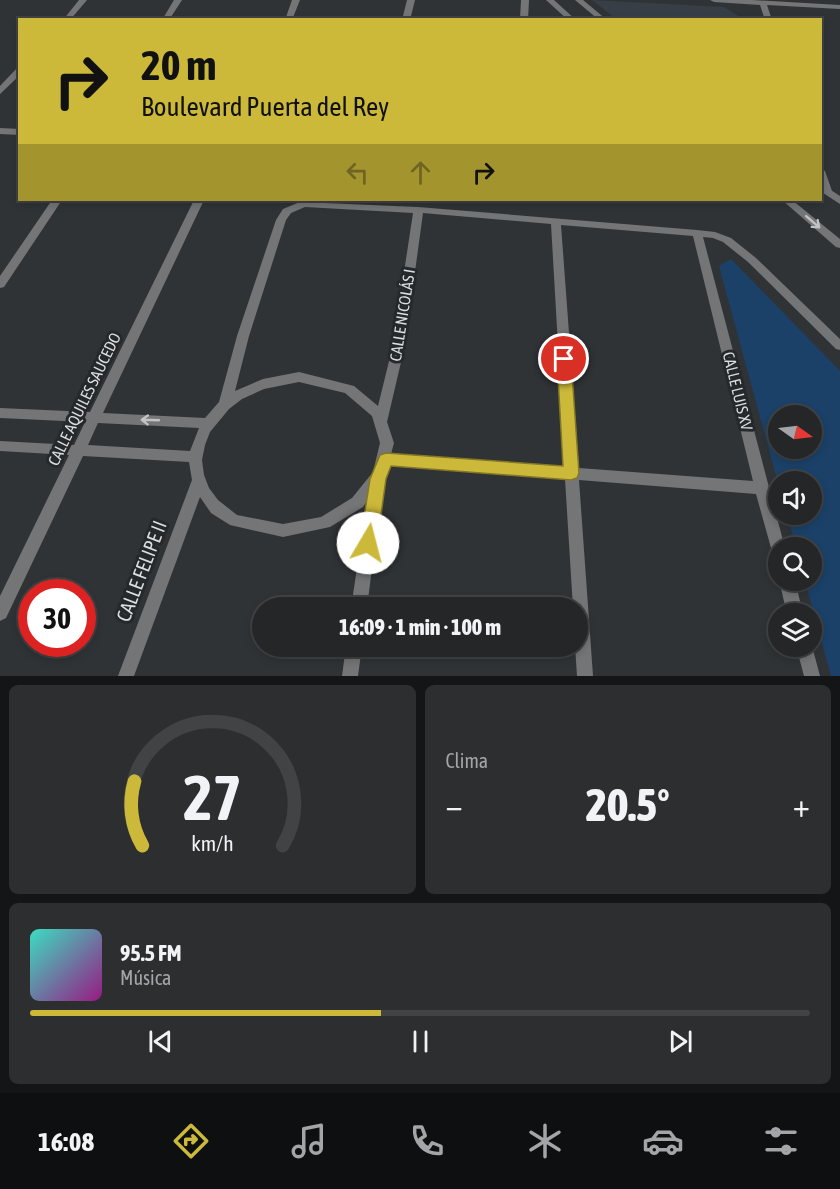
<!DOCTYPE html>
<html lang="es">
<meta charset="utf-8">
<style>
:root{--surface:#242628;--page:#2c2e30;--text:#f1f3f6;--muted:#a3a5a8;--line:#414345;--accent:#ccb939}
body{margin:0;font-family:"Asap Condensed",sans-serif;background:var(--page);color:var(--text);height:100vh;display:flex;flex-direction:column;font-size:22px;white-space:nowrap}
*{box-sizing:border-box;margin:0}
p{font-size:20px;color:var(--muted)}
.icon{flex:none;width:33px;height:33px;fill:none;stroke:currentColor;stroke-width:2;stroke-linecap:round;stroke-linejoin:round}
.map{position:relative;height:676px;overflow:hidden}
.drawer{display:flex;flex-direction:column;gap:9px;padding:9px;background:#141516;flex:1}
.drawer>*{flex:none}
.hud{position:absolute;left:18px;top:18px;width:804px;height:183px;border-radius:0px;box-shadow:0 3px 9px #0003,0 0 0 2px var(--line);background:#ccb939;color:#111;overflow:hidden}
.needle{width:39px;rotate:104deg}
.tools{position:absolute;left:768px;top:405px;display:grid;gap:12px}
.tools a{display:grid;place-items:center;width:54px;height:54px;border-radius:50%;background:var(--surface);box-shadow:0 3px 9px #0003,0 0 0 2px var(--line);font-size:30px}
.speed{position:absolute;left:18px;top:579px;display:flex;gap:12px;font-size:30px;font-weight:700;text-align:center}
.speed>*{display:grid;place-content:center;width:78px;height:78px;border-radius:50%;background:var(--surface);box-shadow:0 3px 9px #0003,0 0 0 2px var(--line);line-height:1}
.speed .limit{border:9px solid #d22;background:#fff;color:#111}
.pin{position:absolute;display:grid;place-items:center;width:51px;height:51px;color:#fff;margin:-26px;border:3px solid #fff;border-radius:50%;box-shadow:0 2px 6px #0007}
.me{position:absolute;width:66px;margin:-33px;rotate:8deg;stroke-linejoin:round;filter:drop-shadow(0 0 4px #0008)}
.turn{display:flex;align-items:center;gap:21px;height:126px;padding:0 24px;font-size:27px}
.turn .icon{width:78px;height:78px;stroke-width:2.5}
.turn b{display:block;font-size:42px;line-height:51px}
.lanes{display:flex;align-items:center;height:57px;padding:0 24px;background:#0003;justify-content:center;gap:30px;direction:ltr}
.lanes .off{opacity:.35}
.big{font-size:45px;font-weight:800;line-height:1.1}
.drawer .tile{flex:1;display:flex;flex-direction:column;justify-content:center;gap:9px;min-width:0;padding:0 21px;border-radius:9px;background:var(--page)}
.drawer .dial{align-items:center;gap:0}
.dial svg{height:156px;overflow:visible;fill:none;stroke:var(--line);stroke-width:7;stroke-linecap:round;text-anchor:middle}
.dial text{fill:var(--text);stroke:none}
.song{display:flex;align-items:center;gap:18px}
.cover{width:72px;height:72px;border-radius:9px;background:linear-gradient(135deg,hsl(170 70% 55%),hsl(310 70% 35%))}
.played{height:6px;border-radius:3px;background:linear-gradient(90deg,var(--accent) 45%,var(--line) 45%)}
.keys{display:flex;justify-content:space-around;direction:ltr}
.heat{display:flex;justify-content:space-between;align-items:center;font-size:33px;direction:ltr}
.drawer .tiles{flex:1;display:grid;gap:9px;grid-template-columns:1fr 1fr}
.tile:last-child{grid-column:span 2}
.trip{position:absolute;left:252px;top:597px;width:336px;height:60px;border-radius:30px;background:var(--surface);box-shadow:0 3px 9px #0003,0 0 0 2px var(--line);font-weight:800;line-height:60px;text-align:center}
.menu{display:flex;height:96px;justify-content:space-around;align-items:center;background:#0e0f10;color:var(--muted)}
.menu .icon{width:42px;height:42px}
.menu .on{color:var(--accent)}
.menu b{font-size:27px;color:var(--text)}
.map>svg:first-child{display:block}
.built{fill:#373e45}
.green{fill:#1b4168;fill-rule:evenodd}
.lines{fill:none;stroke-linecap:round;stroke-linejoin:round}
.minor{fill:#747577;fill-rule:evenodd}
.tertiary{fill:#747577;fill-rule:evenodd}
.oneway{stroke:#c1c3c5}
.route{fill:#ccb939;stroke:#857825;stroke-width:1.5}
.labels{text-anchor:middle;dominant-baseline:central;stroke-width:6;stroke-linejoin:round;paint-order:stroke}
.street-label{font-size:16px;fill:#dbdddf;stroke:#26292c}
.near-street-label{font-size:20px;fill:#dbdddf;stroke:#26292c}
</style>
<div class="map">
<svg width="840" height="676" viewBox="0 0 840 676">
<rect width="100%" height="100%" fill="#303336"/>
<path class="built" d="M592,0L724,7L743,19H616Z"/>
<path class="green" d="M731,259L840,371V676H831L805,581L812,580V548L796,547L787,515L812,514V482L778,483L719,266ZM778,416H812V448H778Z"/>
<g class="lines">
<path class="minor" d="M79,0H87L70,20H63Z
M174,0H182L169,20H162Z
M292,0H300L292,20H285Z
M407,0H415L410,20H402Z
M521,0H529L528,20H520Z
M710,0H752L840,5V9L767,5L772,20H765L760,5L714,2Z
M17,68H20V75L0,94V86Z
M0,128L20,129V135L0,134Z
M820,168L825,171L832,191L830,193H824L822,191Z
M52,200H62L4,287L0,288V276Z
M194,200H204L103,413L205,418L219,402L237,336L276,220L283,209L300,202L418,207L697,230L715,232L731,238L756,258L840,339V350L836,349L748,262L723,242L713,238L703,237L785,548H778V557L773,555L756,494L579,480L593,676H577L575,646H578V608H573L565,479L388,465L383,479L367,608H351L367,501L363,507L330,527L283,537L230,525L211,513L200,497L134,676H118L192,480L189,462L83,456L6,618L0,621V596L69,455L0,451V441L74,445L85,422L0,418V408L90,412ZM305,207L413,213L393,345L378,406L354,386L299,372L263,379L235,391L249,336L286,220L291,213ZM423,213L551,224L565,467L391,454L394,443L387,422L405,345ZM561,225L693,236L753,481L579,468ZM299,382L345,393L372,416L380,443L373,472L352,498L321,517L283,524L237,515L218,500L209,488L204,475L202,460L205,445L210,432L229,409L242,399L264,389ZM98,423L199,428L190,451L88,445Z
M779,580H795L803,614H787Z
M812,644V646L820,676H804L796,646H812Z
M346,646H362L358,676H342Z"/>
<path class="tertiary" d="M546,0H554L576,20H568Z
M575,0H583L607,20H599Z
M820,183L840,196V204L820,191Z
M782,200H792L840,239V248L836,247Z"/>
</g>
<defs><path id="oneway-shaft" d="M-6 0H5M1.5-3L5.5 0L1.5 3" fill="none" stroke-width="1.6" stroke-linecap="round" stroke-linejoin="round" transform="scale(1.5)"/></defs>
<g class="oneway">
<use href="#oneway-shaft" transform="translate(813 222) rotate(41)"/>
<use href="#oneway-shaft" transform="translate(150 420) rotate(-178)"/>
</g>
<path class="route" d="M564,354L571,359L579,473L577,478L571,480L391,466L386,479L377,543L374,549L368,551L362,549L360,543L370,479L380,455L386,453L563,466L557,359Z"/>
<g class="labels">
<g class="street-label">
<text transform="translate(402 315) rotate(-81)">CALLE NICOLÁS I</text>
<text transform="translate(738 391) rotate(76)">CALLE LUIS XV</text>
<text transform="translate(84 399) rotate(-64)">CALLE AQUILES SAUCEDO</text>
</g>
<g class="near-street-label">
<text transform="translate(141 571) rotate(-69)">CALLE FELIPE II</text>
</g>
</g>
</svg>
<div class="tools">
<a><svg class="needle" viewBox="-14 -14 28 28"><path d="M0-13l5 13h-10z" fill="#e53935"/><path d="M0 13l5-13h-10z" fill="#a3a5a8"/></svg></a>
<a><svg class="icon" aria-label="sound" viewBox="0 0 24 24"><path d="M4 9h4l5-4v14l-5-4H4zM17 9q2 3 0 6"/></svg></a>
<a><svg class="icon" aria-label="search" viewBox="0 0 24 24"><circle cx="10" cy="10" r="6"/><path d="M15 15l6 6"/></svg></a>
<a><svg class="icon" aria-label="layers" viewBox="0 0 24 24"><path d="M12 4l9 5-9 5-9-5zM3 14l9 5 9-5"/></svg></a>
</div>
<div class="speed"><div class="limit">30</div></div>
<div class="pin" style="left:564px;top:359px;background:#d93025"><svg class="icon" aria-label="arrive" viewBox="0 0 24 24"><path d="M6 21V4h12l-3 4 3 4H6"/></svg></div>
<svg class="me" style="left:368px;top:543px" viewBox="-20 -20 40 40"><circle r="19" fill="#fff"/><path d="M0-13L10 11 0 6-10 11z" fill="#ccb939"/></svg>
<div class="trip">16:09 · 1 min · 100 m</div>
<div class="hud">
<div class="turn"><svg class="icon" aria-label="right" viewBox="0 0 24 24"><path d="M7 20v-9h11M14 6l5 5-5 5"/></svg><div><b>20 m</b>Boulevard Puerta del Rey</div></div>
<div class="lanes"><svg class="icon off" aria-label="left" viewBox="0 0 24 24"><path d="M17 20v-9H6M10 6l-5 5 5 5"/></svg><svg class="icon off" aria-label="ahead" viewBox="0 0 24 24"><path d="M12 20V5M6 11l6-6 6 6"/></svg><svg class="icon" aria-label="right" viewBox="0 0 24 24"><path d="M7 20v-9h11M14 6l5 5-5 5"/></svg></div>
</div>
</div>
<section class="drawer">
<div class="tiles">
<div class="tile dial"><svg viewBox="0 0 100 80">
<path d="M14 69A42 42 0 1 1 86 69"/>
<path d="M14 69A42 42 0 0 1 10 36" stroke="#ccb939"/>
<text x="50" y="56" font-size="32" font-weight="700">27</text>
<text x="50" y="72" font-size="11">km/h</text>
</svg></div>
<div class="tile"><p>Clima</p>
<div class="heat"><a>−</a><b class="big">20.5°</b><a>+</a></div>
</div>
<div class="tile">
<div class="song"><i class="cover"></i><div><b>95.5 FM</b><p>Música</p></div></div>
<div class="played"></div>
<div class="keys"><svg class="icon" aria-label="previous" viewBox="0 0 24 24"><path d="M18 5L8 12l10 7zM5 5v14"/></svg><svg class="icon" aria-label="pause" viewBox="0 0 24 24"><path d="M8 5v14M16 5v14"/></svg><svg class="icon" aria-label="next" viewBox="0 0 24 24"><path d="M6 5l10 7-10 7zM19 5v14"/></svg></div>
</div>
</div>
</section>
<nav class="menu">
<b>16:08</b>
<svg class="icon on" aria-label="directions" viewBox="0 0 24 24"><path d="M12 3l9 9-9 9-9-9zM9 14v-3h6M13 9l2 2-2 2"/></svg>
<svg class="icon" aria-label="music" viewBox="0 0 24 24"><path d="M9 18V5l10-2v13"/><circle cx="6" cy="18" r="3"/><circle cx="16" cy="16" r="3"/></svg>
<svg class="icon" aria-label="phone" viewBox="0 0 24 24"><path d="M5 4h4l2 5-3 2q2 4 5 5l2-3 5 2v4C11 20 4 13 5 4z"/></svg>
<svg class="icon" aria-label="climate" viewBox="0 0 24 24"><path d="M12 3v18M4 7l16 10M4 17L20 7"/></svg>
<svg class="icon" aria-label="car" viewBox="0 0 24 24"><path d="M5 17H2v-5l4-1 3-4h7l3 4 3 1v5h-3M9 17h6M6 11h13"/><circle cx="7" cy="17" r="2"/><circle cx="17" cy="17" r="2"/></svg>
<svg class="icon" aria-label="filters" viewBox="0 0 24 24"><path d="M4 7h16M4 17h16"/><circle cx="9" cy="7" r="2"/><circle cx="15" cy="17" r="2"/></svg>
</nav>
